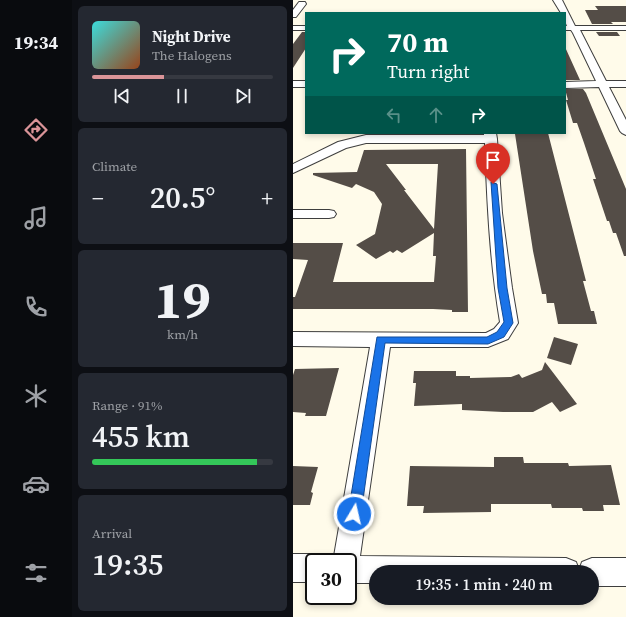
<!DOCTYPE html>
<meta charset="utf-8">
<style>
:root{--surface:#171b24;--page:#242831;--text:#f1f3f6;--muted:#9ea1a6;--line:#363941;--accent:#da9498}
body{margin:0;font-family:"Source Serif 4",serif;background:var(--page);color:var(--text);height:100vh;display:flex;flex-direction:column;font-size:15px;white-space:nowrap}
*{box-sizing:border-box;margin:0}
p{font-size:13px;color:var(--muted)}
.icon{flex:none;width:22px;height:22px;fill:none;stroke:currentColor;stroke-width:2;stroke-linecap:round;stroke-linejoin:round}
.map{position:relative;flex:1;overflow:hidden}
.side{display:flex;flex-direction:column;gap:6px;padding:6px;background:#0d0f14;width:221px}
.side>*{flex:none}
.top-card{position:absolute;left:12px;top:12px;width:261px;height:122px;border-radius:0px;box-shadow:0 2px 6px #0003;background:#00695c;color:#fff;overflow:hidden}
.speed{position:absolute;left:12px;top:553px;display:flex;gap:8px;font-size:20px;font-weight:700;text-align:center}
.speed>*{display:grid;place-content:center;width:52px;height:52px;border-radius:50%;background:var(--surface);box-shadow:0 2px 6px #0003;line-height:1}
.speed .limit{border:2px solid #111;border-radius:6px;background:#fff;color:#111}
.pin{position:absolute;display:grid;place-items:center;width:34px;height:34px;color:#fff;margin:-41px -17px;border-radius:50% 50% 50% 0;rotate:-45deg;box-shadow:0 0 4px #0007}
.pin .icon{rotate:45deg}
.me{position:absolute;width:44px;margin:-22px;rotate:9deg;stroke-linejoin:round;filter:drop-shadow(0 0 3px #0008)}
.turn{display:flex;align-items:center;gap:14px;height:84px;padding:0 16px;font-size:18px}
.turn .icon{width:52px;height:52px;stroke-width:2.5}
.turn b{display:block;font-size:28px;line-height:34px}
.lanes{display:flex;align-items:center;height:38px;padding:0 16px;background:#0003;justify-content:center;gap:20px;direction:ltr}
.lanes .off{opacity:.35}
.big{font-size:30px;font-weight:600;line-height:1.1}
.side .tile{flex:1;display:flex;flex-direction:column;justify-content:center;gap:6px;min-width:0;padding:0 14px;border-radius:6px;background:var(--page)}
.side .dial{align-items:center;gap:0}
.dial b{font-size:52px;line-height:1}
.song{display:flex;align-items:center;gap:12px}
.cover{width:48px;height:48px;border-radius:6px;background:linear-gradient(135deg,hsl(180 70% 55%),hsl(20 70% 35%))}
.played{height:4px;border-radius:2px;background:linear-gradient(90deg,var(--accent) 40%,var(--line) 40%)}
.keys{display:flex;justify-content:space-around;direction:ltr}
.heat{display:flex;justify-content:space-between;align-items:center;font-size:22px;direction:ltr}
.charge{height:6px;border-radius:3px;background:linear-gradient(90deg,#34c759 91%,var(--line) 0)}
.trip{position:absolute;left:76px;top:565px;width:230px;height:40px;border-radius:20px;background:var(--surface);box-shadow:0 2px 6px #0003;font-weight:600;line-height:40px;text-align:center}
main{display:flex;flex:1;min-height:0}
.dock{display:flex;flex-direction:column;width:72px;justify-content:space-around;align-items:center;background:#090b0e;color:var(--muted)}
.dock .icon{width:28px;height:28px}
.dock .current{color:var(--accent)}
.dock b{font-size:18px;color:var(--text)}
.map>svg:first-child{display:block}
.building{fill:#544d47;fill-rule:evenodd}
.lines{fill:none;stroke-linecap:round;stroke-linejoin:round}
.minor-casing{stroke:#3e3e3e;stroke-width:2}
.minor{fill:#fff;fill-rule:evenodd}
.route{fill:#1a73e8;stroke:#114b97}
</style>
<main>
<nav class="dock">
<b>19:34</b>
<svg class="icon current" aria-label="directions" viewBox="0 0 24 24"><path d="M12 3l9 9-9 9-9-9zM9 14v-3h6M13 9l2 2-2 2"/></svg>
<svg class="icon" aria-label="music" viewBox="0 0 24 24"><path d="M9 18V5l10-2v13"/><circle cx="6" cy="18" r="3"/><circle cx="16" cy="16" r="3"/></svg>
<svg class="icon" aria-label="phone" viewBox="0 0 24 24"><path d="M5 4h4l2 5-3 2q2 4 5 5l2-3 5 2v4C11 20 4 13 5 4z"/></svg>
<svg class="icon" aria-label="climate" viewBox="0 0 24 24"><path d="M12 3v18M4 7l16 10M4 17L20 7"/></svg>
<svg class="icon" aria-label="car" viewBox="0 0 24 24"><path d="M5 17H2v-5l4-1 3-4h7l3 4 3 1v5h-3M9 17h6M6 11h13"/><circle cx="7" cy="17" r="2"/><circle cx="17" cy="17" r="2"/></svg>
<svg class="icon" aria-label="filters" viewBox="0 0 24 24"><path d="M4 7h16M4 17h16"/><circle cx="9" cy="7" r="2"/><circle cx="15" cy="17" r="2"/></svg>
</nav>
<section class="side">
<div class="tile">
<div class="song"><i class="cover"></i><div><b>Night Drive</b><p>The Halogens</p></div></div>
<div class="played"></div>
<div class="keys"><svg class="icon" aria-label="previous" viewBox="0 0 24 24"><path d="M18 5L8 12l10 7zM5 5v14"/></svg><svg class="icon" aria-label="pause" viewBox="0 0 24 24"><path d="M8 5v14M16 5v14"/></svg><svg class="icon" aria-label="next" viewBox="0 0 24 24"><path d="M6 5l10 7-10 7zM19 5v14"/></svg></div>
</div>
<div class="tile"><p>Climate</p>
<div class="heat"><a>−</a><b class="big">20.5°</b><a>+</a></div>
</div>
<div class="tile dial"><b>19</b><p>km/h</p></div>
<div class="tile"><p>Range · 91%</p><b class="big">455 km</b><div class="charge"></div></div>
<div class="tile"><p>Arrival</p><b class="big">19:35</b></div>
</section>
<div class="map">
<svg width="333" height="617" viewBox="0 0 333 617">
<rect width="100%" height="100%" fill="#fffbea"/>
<path class="building" d="M302,6H333V22H318L320,24H299L292,10H305Z
M9,32H13V48L0,68V44Z
M303,32H324L327,36H306Z
M272,47L287,80H272Z
M272,89H290L293,93L333,189V256H331L323,233H320L316,221H314L300,179H303L291,143L284,123H280L273,100H275Z
M255,133L293,281H290L298,311H301L304,324H265L261,303H254L253,294H249L240,251L222,134Z
M173,149L175,312H159V310L140,309H0V297H2L15,260L0,259V243H50L40,282H141L143,256H140L141,233L109,253L104,250L100,253L97,251L83,259L63,245L82,234L89,204L81,192L63,184L59,188L20,175V173L64,172L71,150ZM93,164H145L141,229L111,190H113Z
M261,337L285,344L278,365L254,358Z
M252,362L284,404L267,412L259,402L240,412H210L169,410V404L121,406L123,383H120L121,371H163V376H177V378L218,377L226,374L229,378L249,370Z
M46,368L33,416H12L13,413L0,412V375L2,369Z
M201,457H230L231,463H275L276,466L318,465L327,505H310L311,511H290L289,508H259L258,504H198V512L130,513L131,506H114L117,466L201,467Z
M0,466L25,467L18,492L20,493L17,505H0Z"/>
<g class="lines">
<defs>
<path id="minor" d="M260,0H269L282,26H333V30H287L313,81H333V87H316L333,120V135L329,133L327,131L306,87L272,88V82L303,81L280,33L278,30H272V26H274L272,21V13H268Z
M6,2H12L13,4L3,17H0V10Z
M0,26H13V30H0Z
M0,81H13V87H0Z
M191,133H203L204,139L209,213L219,288L225,323L215,339L195,347H97L67,556L273,558L283,562L286,570L289,562L299,558H333V586H299V572H83V583H55V562H40L77,347L0,346V332L193,333L201,329L207,322C197,263 194,203 192,143H73L53,148L0,173V164L45,142L73,135H191Z
M0,210H36L41,211L43,214L41,217L36,218H0Z
M0,554H21L31,558L32,562H21V582H0Z"/>
</defs>
<use href="#minor" class="minor-casing"/>
<use href="#minor" class="minor"/>
</g>
<path class="route" d="M198,182L204,184L214,288L220,323L211,337L195,344L92,343L68,514L66,519L61,520L57,519L55,514L84,337H194L204,332L211,322L205,288Z"/>
</svg>
<div class="speed"><div class="limit">30</div></div>
<div class="pin" style="left:200px;top:184px;background:#d93025"><svg class="icon" aria-label="arrive" viewBox="0 0 24 24"><path d="M6 21V4h12l-3 4 3 4H6"/></svg></div>
<svg class="me" style="left:61px;top:514px" viewBox="-20 -20 40 40"><circle r="17" fill="#1a73e8" stroke="#fff" stroke-width="3"/><path d="M0-11L8 9 0 5-8 9z" fill="#fff"/></svg>
<div class="trip">19:35 · 1 min · 240 m</div>
<div class="top-card">
<div class="turn"><svg class="icon" aria-label="right" viewBox="0 0 24 24"><path d="M7 20v-9h11M14 6l5 5-5 5"/></svg><div><b>70 m</b>Turn right</div></div>
<div class="lanes"><svg class="icon off" aria-label="left" viewBox="0 0 24 24"><path d="M17 20v-9H6M10 6l-5 5 5 5"/></svg><svg class="icon off" aria-label="ahead" viewBox="0 0 24 24"><path d="M12 20V5M6 11l6-6 6 6"/></svg><svg class="icon" aria-label="right" viewBox="0 0 24 24"><path d="M7 20v-9h11M14 6l5 5-5 5"/></svg></div>
</div>
</div>
</main>
